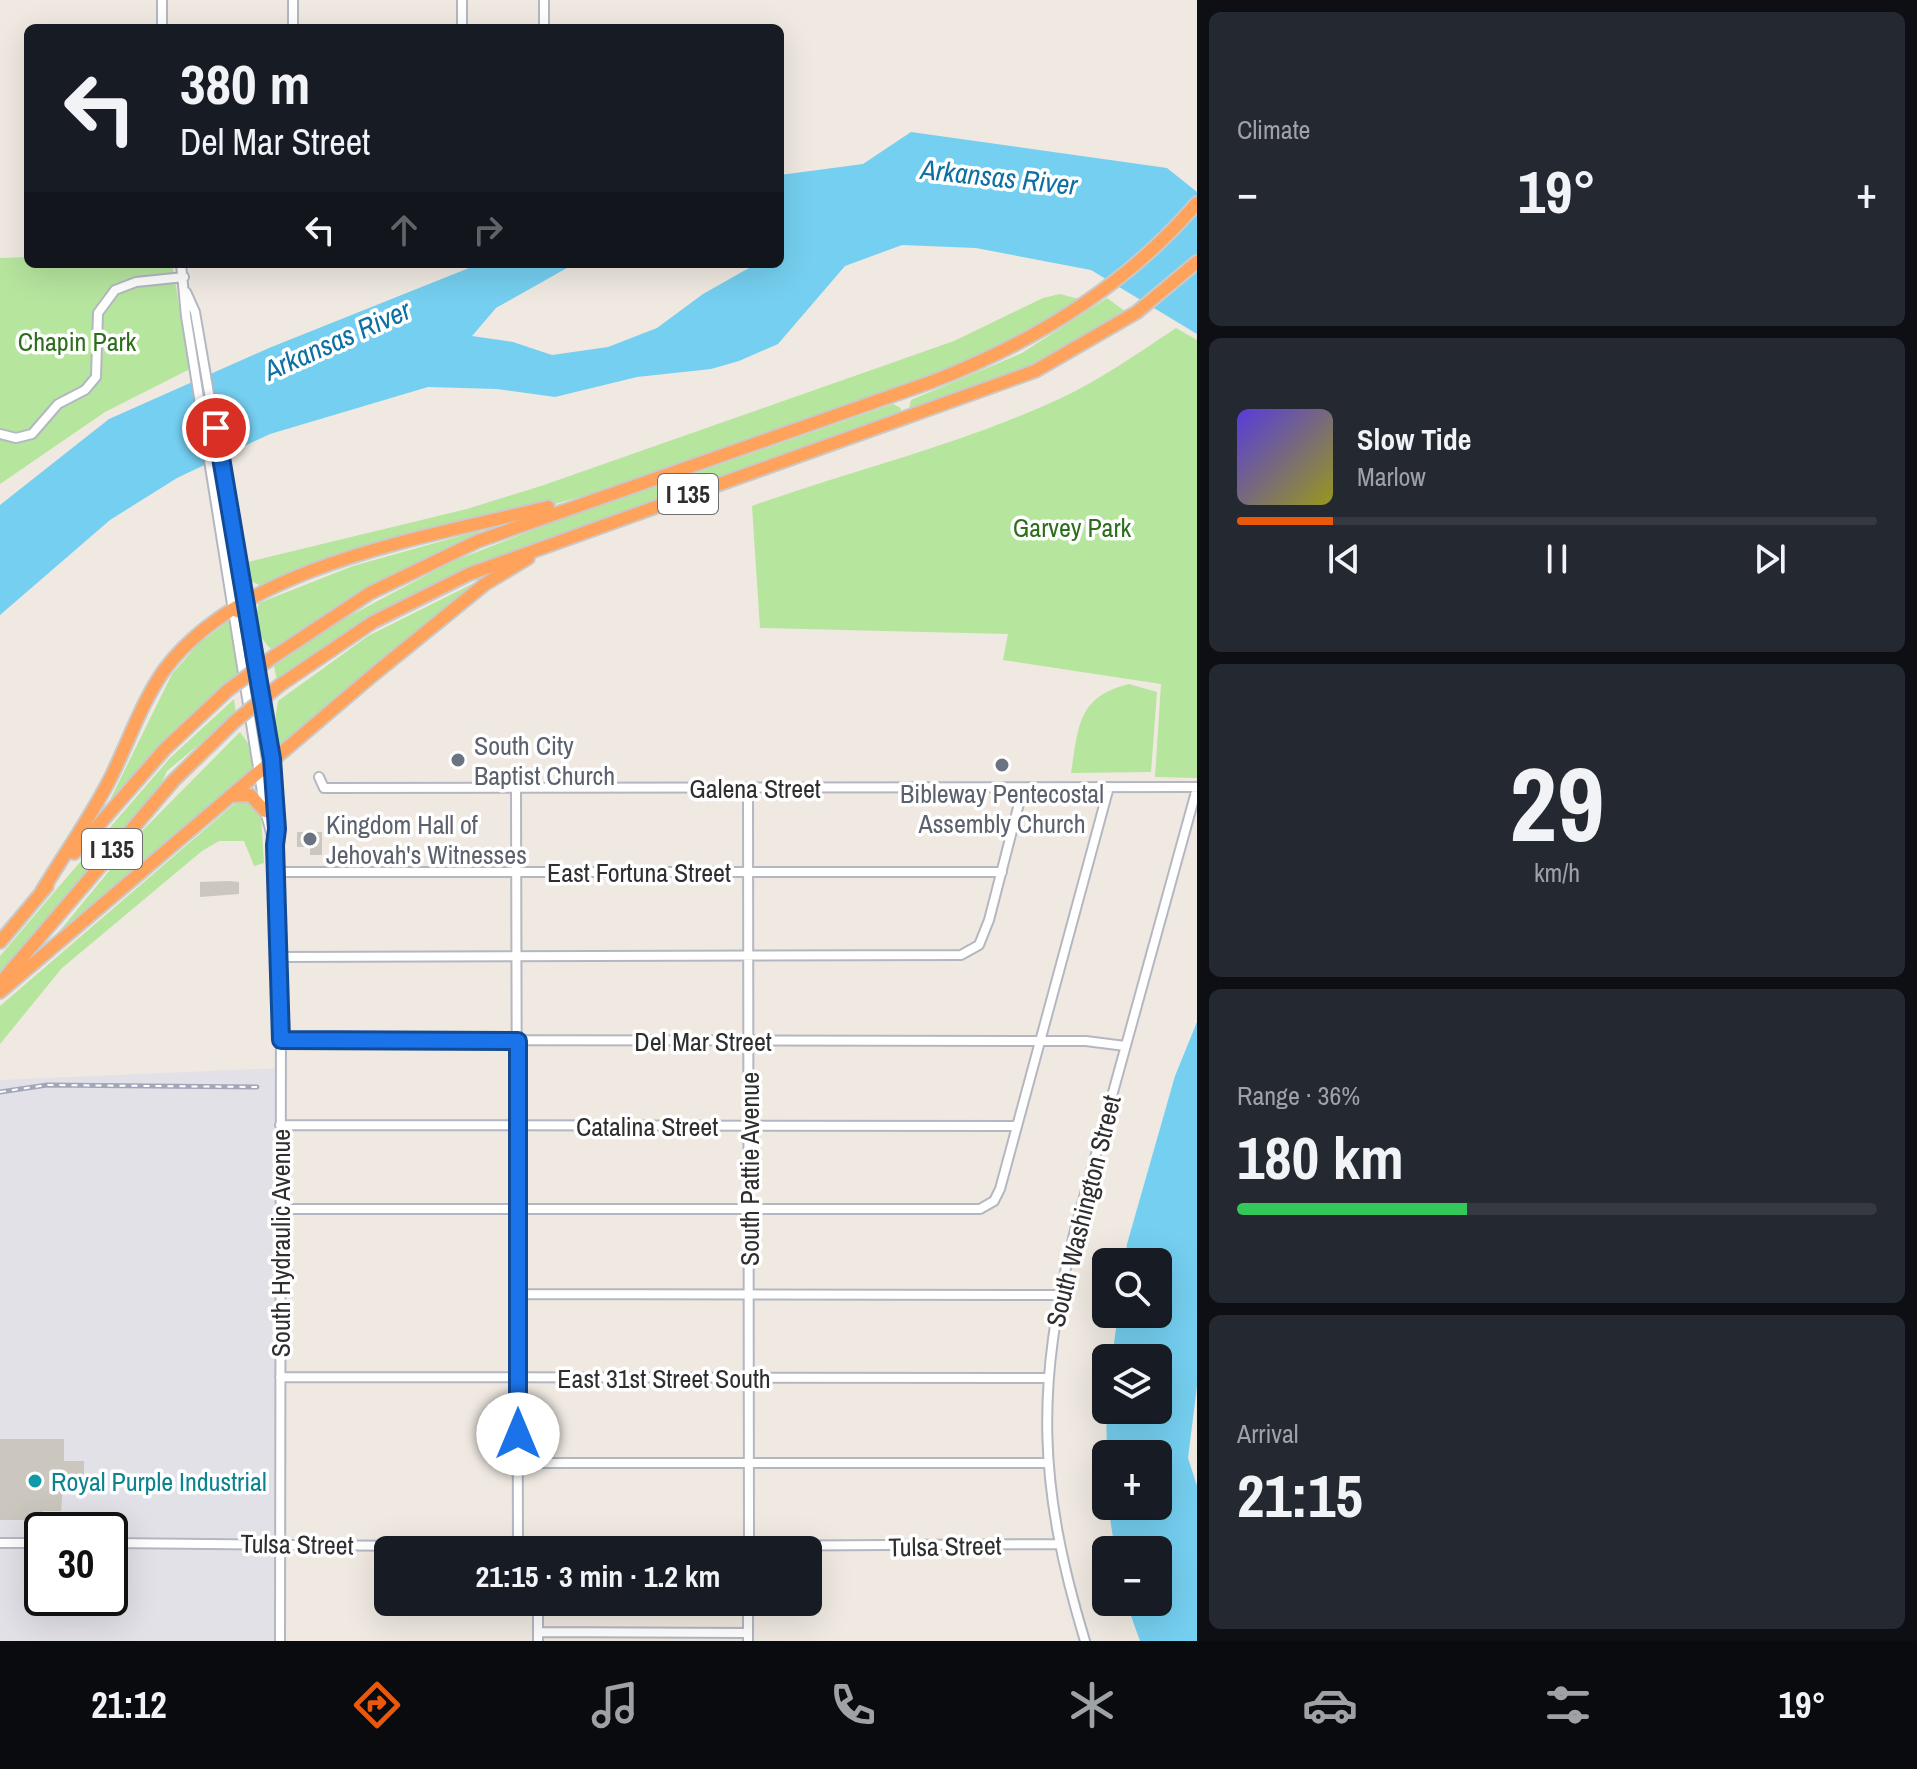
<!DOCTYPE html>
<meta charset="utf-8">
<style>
:root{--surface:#171b24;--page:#242831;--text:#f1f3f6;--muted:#9ea1a6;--line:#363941;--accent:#ea580c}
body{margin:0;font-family:"Archivo Narrow",sans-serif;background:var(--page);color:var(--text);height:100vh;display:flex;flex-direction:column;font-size:30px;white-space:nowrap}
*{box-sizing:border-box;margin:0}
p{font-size:26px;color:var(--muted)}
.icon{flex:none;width:44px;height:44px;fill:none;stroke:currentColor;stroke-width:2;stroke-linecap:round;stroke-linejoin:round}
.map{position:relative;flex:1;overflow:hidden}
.panel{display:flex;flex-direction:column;gap:12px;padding:12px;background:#0d0f14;width:720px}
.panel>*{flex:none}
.guide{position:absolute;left:24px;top:24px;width:760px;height:244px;border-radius:12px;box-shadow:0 8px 32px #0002;background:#171b24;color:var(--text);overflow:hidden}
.fabs{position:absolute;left:1092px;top:1248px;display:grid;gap:16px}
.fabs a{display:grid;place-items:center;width:80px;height:80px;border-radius:12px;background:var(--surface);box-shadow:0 8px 32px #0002;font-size:40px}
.speed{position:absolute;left:24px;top:1512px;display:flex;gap:16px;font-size:40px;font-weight:700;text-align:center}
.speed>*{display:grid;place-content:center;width:104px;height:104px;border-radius:50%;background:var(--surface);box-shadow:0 8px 32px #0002;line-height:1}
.speed .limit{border:4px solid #111;border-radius:12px;background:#fff;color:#111}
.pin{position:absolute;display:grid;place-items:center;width:68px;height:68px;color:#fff;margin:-34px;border:4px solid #fff;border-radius:50%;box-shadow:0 2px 8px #0007}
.me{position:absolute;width:88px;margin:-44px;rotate:0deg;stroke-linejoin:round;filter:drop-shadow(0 0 6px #0008)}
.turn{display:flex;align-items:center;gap:28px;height:168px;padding:0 24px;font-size:36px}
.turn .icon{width:104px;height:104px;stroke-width:2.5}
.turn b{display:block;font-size:56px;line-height:68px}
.lanes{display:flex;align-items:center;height:76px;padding:0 24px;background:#0003;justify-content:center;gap:40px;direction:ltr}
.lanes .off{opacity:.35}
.big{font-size:60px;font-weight:700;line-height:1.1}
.panel .tile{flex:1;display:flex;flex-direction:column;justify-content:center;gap:12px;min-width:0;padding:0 28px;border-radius:12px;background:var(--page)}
.panel .dial{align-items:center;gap:0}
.dial b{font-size:104px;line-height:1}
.song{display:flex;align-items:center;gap:24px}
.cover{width:96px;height:96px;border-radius:12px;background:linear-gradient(135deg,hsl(250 70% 55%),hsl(60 70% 35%))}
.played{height:8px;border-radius:4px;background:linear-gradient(90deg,var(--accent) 15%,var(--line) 15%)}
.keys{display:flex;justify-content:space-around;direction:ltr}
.heat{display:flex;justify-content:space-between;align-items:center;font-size:44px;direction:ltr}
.charge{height:12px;border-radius:6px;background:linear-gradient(90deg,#34c759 36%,var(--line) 0)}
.trip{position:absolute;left:374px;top:1536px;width:448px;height:80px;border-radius:12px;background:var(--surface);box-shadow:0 8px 32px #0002;font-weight:700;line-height:80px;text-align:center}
.menu{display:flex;height:128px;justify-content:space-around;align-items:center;background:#090b0e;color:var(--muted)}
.menu .icon{width:56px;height:56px}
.menu .on{color:var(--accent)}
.menu b{font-size:36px;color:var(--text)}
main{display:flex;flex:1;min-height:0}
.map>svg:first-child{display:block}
.industrial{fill:#e3e1e8;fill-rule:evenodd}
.green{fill:#b6e59e}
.water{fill:#75cff0}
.building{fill:#cbc7bf}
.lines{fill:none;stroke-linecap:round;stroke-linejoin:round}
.minor-casing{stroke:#b4b7c1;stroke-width:12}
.highway-casing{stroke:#c9c9c9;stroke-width:16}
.minor{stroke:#fff;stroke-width:8}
.highway{stroke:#ffa35c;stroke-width:12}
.rail-casing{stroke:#a3a6b8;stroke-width:5}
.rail{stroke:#fff;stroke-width:2;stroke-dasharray:6;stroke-linecap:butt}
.highway-bridge-casing{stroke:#c9c9c9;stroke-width:16;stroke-linecap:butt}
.highway-bridge{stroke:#ffa35c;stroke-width:12}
.route-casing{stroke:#114b97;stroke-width:20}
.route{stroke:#1a73e8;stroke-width:14}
.worship-dot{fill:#6b7280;stroke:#fff;stroke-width:3}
.culture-dot{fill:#0f9aa8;stroke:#fff;stroke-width:3}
.labels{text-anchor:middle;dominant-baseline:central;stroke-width:7;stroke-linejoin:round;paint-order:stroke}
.shield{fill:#fff;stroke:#6d6d6d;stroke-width:2}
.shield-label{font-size:24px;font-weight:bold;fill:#2e2e2e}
.park-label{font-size:26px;fill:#2c6e1b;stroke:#fff}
.worship-label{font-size:26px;fill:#5b616d;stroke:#fff;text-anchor:start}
.street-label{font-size:26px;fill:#2e2e2e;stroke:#fff}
.culture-label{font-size:26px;fill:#0d838f;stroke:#fff;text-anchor:start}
.water-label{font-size:28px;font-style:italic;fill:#0d6fa3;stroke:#fff}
</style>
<main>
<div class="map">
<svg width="1197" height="1641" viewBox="0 0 1197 1641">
<rect width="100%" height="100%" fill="#efe9e1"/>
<path class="industrial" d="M281,1068V1641H0V1080ZM42,1530H110V1598H42Z"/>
<path class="green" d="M28,257V264H172L190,369L105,412L0,484V258Z
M1060,294L1079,299L1054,318L999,348L941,372L597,492L263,587L251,581L248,562L467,509L544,485L954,341L1043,298Z
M1107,298L1126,312L1013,376L909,409L911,400L1022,353Z
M1176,328L1197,340V778L1155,777L1161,684L1003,660L1008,634L760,628L752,506C853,470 959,445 1057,400C1099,381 1138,353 1176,328Z
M893,404L901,408L900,414L507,553L417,593L349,632L277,681L274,666L340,621L451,562L546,525Z
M485,529L359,591L271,649C257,636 254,620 259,603L353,566Z
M486,577L279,747L275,721L278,701L368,636Z
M230,620L241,672L186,722L105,810L172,674L198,644Z
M1129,684L1157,692L1151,772L1071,773C1079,726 1077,697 1129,684Z
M234,699L236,714L167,771L157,793L0,978V956L56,890L170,758Z
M240,732L252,749L256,768L48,945L142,831Z
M239,800L256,806L261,817L264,863L254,866L244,841H219L202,851L62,968L0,1044V1006Z"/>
<path class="water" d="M911,132L1167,168L1197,192V334L1091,270L976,248L902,245L845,266L778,344L739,361L711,369L637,377L555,397L497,389L428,387L270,434L177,478L110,520L0,615V505L109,419L269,348L479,264H574L496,308L472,336L513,342L552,355L608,347L657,328L703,294L756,264H780V175L863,164Z
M1197,1022V1386L1188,1458L1197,1486V1641H1140L1126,1602H1158V1550H1115L1108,1506H1158V1454H1107L1106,1406V1403V1410H1158V1358H1112L1118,1314H1158V1262H1125L1127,1244L1175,1076Z"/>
<path class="building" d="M297,832H322V855H310V847H297Z
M229,881L239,882V894L200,897V882Z
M0,1439H64V1461H84V1477L71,1478V1484H63L61,1511H43V1516H31V1520H0Z"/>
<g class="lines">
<defs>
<path id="minor" d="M162,0V28
M293,28V0
M462,28V0
M544,28V0
M181,264L186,316L265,811L274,844
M186,292L195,312L272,759L277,812L275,845L281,1001L280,1641
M0,434L16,438L32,434L58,404L85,390L96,377L98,313L115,290L136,282L184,277
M319,777L324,788L1197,787
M516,788L518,1547
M748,788L749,1550
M276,872H1002
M280,957L961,955L979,945L989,920L1023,788
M281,1040L1086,1041L1125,1046
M280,1125L1015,1126
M279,1209H980L994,1201L1000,1189L1109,787
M517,1294L1058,1295
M280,1377L1048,1378
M518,1463H1047
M0,1543H42
M110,1543L518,1547L1059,1544
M538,1602V1641
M538,1632L748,1633
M748,1641V1602
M1085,1641C1038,1486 1035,1387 1075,1230L1197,788"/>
<path id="highway" d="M235,610L242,613L250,623
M273,657L370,593L478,541L931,382C1033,343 1125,287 1197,203
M280,685L373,622L469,574L1035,371L1137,312L1197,262
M230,796L250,795L265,811
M74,853L165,749L228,690
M42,891C65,853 91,817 111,777C128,743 142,701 165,669C243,565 428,537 548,507
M0,942L47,886
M2,981L174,780L234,722
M0,992L373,675L485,584L528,558"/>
</defs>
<use href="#minor" class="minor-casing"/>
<use href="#highway" class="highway-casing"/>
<use href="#minor" class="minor"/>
<use href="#highway" class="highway"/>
<defs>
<path id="rail" d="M0,1092L47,1085L257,1087"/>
</defs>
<use href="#rail" class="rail-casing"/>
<use href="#rail" class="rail"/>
<defs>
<path id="highway-bridge" d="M228,690L273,657
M234,722L280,685"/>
</defs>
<use href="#highway-bridge" class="highway-bridge-casing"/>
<use href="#highway-bridge" class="highway-bridge"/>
</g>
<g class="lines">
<defs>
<path id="route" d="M216,428L272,759L277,829L275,845L281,1040L518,1041V1434"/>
</defs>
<use href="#route" class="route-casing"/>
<use href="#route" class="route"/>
</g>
<g class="worship-dot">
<circle cx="458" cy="760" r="8"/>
<circle cx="1002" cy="765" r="8"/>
<circle cx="310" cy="839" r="8"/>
</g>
<circle class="culture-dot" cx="35" cy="1481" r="8"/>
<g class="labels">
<g class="shield">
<rect x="658" y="474" width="60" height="40" rx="6"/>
<rect x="82" y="829" width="60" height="40" rx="6"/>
</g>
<g class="shield-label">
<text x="688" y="494">I 135</text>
<text x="112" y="849">I 135</text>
</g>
<g class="park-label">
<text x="77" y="341">Chapin Park</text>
<text x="1072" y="527">Garvey Park</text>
</g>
<g class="worship-label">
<text x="474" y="745">South City<tspan x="474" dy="30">Baptist Church</tspan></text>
<text x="1002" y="793" text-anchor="middle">Bibleway Pentecostal<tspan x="1002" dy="30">Assembly Church</tspan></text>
<text x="326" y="824">Kingdom Hall of<tspan x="326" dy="30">Jehovah's Witnesses</tspan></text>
</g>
<g class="street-label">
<text x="755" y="788">Galena Street</text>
<text x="639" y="872">East Fortuna Street</text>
<text x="703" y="1041">Del Mar Street</text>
<text x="647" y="1126">Catalina Street</text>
<text transform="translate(749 1169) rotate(-90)">South Pattie Avenue</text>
<text transform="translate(1083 1211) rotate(-76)">South Washington Street</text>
<text transform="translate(280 1243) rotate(-90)">South Hydraulic Avenue</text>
<text x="664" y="1378">East 31st Street South</text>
<text transform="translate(297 1544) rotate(1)">Tulsa Street</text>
<text transform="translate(945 1546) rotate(-1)">Tulsa Street</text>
</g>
<g class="culture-label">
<text x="51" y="1481">Royal Purple Industrial</text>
</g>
<g class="water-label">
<text transform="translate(999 177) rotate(6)">Arkansas River</text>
<text transform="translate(337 340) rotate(-24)">Arkansas River</text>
</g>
</g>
</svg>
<div class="fabs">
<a><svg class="icon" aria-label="search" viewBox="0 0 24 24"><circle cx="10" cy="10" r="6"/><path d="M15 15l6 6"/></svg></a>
<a><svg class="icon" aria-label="layers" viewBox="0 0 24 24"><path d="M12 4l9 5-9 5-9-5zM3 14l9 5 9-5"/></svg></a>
<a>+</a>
<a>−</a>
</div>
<div class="speed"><div class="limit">30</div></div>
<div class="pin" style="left:216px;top:428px;background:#d93025"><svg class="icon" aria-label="arrive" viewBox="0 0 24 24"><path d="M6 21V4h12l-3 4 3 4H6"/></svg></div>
<svg class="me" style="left:518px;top:1434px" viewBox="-20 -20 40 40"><circle r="19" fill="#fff"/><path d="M0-13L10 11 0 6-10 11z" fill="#1a73e8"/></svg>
<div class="trip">21:15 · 3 min · 1.2 km</div>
<div class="guide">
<div class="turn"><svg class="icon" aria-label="left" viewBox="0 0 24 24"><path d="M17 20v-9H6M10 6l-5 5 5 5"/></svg><div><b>380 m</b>Del Mar Street</div></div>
<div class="lanes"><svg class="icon" aria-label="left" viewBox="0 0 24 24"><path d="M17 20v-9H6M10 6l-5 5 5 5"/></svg><svg class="icon off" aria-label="ahead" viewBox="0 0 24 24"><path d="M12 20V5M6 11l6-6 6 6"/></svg><svg class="icon off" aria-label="right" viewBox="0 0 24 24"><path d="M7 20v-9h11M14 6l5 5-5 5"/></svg></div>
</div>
</div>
<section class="panel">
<div class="tile"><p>Climate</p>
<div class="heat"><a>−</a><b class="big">19°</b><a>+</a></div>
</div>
<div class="tile">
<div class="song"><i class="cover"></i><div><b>Slow Tide</b><p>Marlow</p></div></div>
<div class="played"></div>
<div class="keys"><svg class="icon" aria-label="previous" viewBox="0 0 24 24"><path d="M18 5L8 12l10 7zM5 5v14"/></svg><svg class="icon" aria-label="pause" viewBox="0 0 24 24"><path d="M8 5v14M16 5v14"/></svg><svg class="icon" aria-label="next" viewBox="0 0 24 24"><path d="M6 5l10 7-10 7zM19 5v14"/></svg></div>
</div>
<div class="tile dial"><b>29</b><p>km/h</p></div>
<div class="tile"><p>Range · 36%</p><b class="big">180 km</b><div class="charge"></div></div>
<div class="tile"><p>Arrival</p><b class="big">21:15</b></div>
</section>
</main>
<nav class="menu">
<b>21:12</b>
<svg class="icon on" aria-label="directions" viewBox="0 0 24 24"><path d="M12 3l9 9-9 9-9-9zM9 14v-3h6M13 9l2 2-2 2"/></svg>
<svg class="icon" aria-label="music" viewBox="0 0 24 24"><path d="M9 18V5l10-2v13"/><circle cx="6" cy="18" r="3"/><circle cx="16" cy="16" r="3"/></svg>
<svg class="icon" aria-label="phone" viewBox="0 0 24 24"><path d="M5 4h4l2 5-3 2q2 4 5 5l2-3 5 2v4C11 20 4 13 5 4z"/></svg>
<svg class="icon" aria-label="climate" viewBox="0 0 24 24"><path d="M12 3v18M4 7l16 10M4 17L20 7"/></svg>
<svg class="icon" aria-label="car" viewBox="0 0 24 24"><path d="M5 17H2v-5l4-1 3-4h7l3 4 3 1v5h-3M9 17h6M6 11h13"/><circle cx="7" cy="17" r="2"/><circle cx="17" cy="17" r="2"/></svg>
<svg class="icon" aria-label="filters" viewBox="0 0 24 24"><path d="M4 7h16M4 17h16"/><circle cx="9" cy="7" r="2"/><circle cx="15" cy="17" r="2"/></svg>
<b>19°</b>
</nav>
